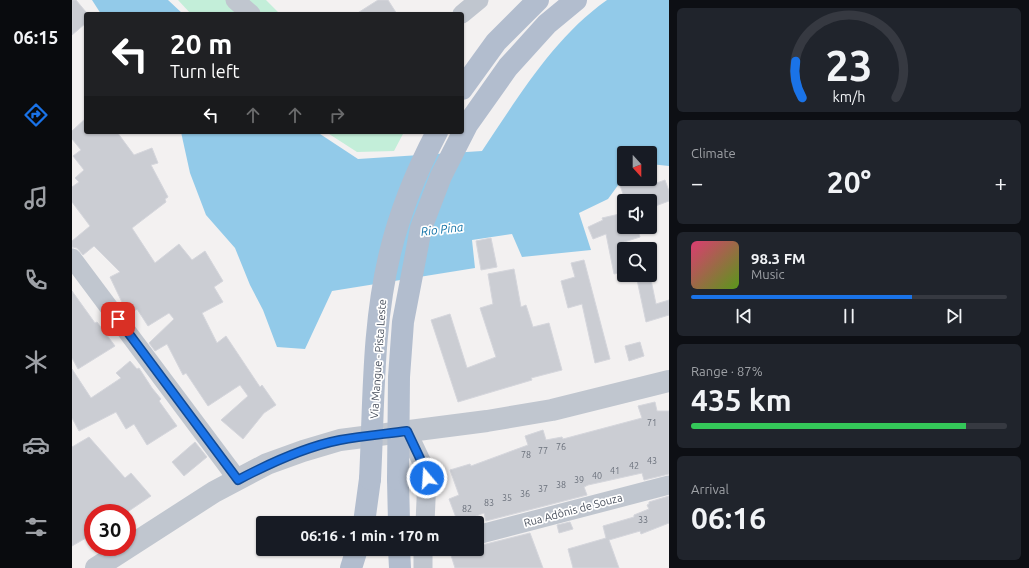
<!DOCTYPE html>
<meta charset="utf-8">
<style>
:root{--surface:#171b24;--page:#20242c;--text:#f1f3f6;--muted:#9ea1a6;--line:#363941;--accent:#1a73e8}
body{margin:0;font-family:Ubuntu,sans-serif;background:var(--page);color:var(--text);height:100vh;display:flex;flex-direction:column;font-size:15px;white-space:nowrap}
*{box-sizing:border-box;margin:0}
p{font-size:13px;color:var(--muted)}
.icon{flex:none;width:22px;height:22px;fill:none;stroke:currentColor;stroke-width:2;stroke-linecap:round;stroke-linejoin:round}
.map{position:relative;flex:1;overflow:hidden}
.drawer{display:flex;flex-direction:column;gap:8px;padding:8px;background:#0d0f14;width:360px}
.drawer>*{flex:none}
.guide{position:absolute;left:12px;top:12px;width:380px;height:122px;border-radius:4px;box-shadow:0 1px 3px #0004;background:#202124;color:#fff;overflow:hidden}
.needle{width:26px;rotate:159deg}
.fabs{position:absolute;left:545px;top:146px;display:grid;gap:8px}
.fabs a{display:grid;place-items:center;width:40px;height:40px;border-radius:4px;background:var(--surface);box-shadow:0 1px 3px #0004;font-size:20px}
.speed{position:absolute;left:12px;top:504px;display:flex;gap:8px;font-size:20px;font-weight:700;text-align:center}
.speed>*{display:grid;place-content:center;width:52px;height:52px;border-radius:50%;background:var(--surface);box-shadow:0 1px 3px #0004;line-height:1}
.speed .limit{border:6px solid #d22;background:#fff;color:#111}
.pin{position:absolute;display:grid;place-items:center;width:34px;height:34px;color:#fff;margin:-17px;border-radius:8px;box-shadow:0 2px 6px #0006}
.me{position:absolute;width:44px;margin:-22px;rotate:342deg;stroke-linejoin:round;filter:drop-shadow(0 0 3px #0008)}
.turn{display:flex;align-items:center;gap:14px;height:84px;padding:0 20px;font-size:18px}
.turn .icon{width:52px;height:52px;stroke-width:2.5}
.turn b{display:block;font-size:28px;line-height:34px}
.lanes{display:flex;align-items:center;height:38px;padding:0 20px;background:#0003;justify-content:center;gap:20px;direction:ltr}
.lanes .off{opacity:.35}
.big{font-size:30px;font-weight:600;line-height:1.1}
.drawer .card{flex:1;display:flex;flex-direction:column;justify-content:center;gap:6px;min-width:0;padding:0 14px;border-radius:6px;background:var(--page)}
.drawer .dial{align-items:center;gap:0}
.dial svg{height:104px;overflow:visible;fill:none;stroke:var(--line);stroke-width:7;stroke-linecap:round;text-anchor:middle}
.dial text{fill:var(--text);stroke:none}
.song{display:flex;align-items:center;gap:12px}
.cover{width:48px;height:48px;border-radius:6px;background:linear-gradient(135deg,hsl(340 70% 55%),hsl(90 70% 35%))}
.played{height:4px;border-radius:2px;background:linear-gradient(90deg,var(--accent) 70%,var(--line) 70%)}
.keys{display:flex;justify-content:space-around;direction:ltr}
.heat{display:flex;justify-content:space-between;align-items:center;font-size:22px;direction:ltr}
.charge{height:6px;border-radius:3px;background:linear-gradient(90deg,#34c759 87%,var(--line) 0)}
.trip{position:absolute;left:184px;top:516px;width:228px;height:40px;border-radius:4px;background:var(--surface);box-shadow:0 1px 3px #0004;font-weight:600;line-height:40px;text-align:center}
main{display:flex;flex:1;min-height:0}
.tabs{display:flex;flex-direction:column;width:72px;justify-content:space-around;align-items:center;background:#090b0e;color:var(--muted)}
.tabs .icon{width:28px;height:28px}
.tabs .active{color:var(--accent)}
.tabs b{font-size:18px;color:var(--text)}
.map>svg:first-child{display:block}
.green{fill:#c3eed9}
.water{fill:#92cae9}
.building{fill:#cbcdd3;stroke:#d5d6dc}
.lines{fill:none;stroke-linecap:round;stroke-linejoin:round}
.minor{stroke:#c0c6cf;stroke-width:19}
.tertiary{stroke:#c0c6cf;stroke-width:22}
.primary{stroke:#b2bdce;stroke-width:22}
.primary-bridge{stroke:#b2bdce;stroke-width:22}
.route-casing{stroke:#114b97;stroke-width:10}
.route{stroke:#1a73e8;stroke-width:7}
.labels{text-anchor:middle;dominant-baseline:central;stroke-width:3.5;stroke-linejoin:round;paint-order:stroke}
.number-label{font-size:9px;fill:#6a707b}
.street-label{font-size:11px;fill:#4a515e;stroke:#fff}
.water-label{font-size:12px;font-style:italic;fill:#1373a7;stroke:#fff}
</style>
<main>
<nav class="tabs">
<b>06:15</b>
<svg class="icon active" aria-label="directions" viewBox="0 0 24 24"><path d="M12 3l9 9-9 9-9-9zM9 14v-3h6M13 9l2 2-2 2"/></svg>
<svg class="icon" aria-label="music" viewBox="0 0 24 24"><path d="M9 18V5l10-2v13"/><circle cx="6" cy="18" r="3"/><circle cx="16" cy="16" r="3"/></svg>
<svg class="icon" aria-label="phone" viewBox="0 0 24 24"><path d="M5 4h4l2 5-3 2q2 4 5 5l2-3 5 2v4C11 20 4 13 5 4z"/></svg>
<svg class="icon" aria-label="climate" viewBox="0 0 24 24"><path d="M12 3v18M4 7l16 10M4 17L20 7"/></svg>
<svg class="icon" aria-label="car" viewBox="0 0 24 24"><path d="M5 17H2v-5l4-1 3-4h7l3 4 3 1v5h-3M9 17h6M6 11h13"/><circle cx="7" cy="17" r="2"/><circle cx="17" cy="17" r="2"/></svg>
<svg class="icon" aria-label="filters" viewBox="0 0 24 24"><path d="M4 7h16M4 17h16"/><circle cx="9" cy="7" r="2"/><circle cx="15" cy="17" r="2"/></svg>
</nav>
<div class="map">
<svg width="597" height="568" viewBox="0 0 597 568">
<rect width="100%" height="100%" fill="#f3f1f1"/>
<path class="green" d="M106,0H194L208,14H119Z
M254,132H332L322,151L285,152Z"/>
<path class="water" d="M20,0H96L111,14H29Z
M535,0H597V166L578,164V153H552V177L536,199L507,213L519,250L450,257L440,234L400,240L403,268L260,291L233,349L205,347L191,310L178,285L163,248L134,215L118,173L109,132H245L286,159L410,151C446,98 481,38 535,0Z"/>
<path class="building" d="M0,0H4L14,12V23L0,35Z
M306,0H316L325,14H284Z
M14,118V132H45L62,155L80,148L86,163L79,165L96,197L93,199L94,202L60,228L83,263L107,244L120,260L133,251L151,281L142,287L151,302L130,313L145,343L154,336L188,387L190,385L204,405L192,413L171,439L149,420L176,396L168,385L136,406L114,373L111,375L95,344L83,351L77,343L102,319L97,313L76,326L65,309L56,315L38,277L48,272L22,246L11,255L5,248L0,247V241L18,226L0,202V187L7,182L3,178L12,170L1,156L9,150L0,139V131Z
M566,179H581L582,184L593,180L597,191V201L578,208V201H552V212L547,196L551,194L548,185Z
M552,213V227H565L568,237L552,242L553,249H552V272L542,274L534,234L521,239L516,227L531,220L530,218Z
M419,238L425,267L409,270L404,241Z
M512,260L538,359L523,363L510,304L496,308L489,281L503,277L499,263Z
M442,269L449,307L454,305L461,327L477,323L490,370L459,378L460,380L386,402L359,320L378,314L395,368L424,357L408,308L421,304L416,274Z
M564,275H578L584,304L597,300V315L574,322Z
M0,291L23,323L25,322L43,346L6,369L0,358Z
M568,342L572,356L557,361L553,346Z
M58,361L65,369L67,368L80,388L89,399L87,401L105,426L75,445L62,424L54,429L44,412L7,431L0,418V369L19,398L49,378L44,373Z
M583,402L585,411H597V474L572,480L570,473L516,485L512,487L515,495L414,521L412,513L386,523L377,499L387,495L378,470L398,464L399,466L456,445L453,436L471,430L474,440L490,437L491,439L570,418L566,406Z
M17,437L53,478L59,473L79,496L54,513H21V534L0,546V447Z
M123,442L135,457L112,476L100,462Z
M597,496V523L569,534L568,531L537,540L547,568H501L496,549L534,538L531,526L562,517V515L577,509L575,505L577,504V502Z
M498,522L501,529L487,533L485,525Z
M458,533L471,568H383L377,549H405V547L410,545Z"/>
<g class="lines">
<path class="minor" d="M163,0L179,14
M390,14L407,0
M0,258L166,480
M335,431L353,469L355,478L353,523
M405,535L597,485
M351,549V568"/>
<path class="tertiary" d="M24,568L142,492L195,464L231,451L268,440L415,421L480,410L597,381"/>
<path class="primary" d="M390,89L424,42L466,0
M326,479L327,523
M292,523L298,479
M327,549L328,568
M279,568L285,549"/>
<path class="primary-bridge" d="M298,479C302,404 300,327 318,253C328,211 345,170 365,132
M326,479L327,377L331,322L349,228L369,176L395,125L436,67L475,24L504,0"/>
</g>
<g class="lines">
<defs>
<path id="route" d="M46,319L166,480C198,463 232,447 268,440C290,436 313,434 335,431L353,469L355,478"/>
</defs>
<use href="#route" class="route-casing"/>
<use href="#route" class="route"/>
</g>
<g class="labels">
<g class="number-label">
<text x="580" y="423">71</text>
<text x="489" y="447">76</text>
<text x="471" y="451">77</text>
<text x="454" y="455">78</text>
<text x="580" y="461">43</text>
<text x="562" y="466">42</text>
<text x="543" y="471">41</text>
<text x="525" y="476">40</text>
<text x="507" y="480">39</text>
<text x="489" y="485">38</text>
<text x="471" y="489">37</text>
<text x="453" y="494">36</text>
<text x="435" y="498">35</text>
<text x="417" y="503">83</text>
<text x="395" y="509">82</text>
<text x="571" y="520">33</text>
</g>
<g class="street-label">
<text transform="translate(306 359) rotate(-86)">Via Mangue - Pista Leste</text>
<text transform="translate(501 510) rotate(-15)">Rua Adônis de Souza</text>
</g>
<g class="water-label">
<text transform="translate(370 229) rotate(-7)">Rio Pina</text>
</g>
</g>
</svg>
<div class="fabs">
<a><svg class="needle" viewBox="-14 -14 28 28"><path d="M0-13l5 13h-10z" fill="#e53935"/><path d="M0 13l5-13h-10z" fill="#9ea1a6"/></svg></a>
<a><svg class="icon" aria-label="sound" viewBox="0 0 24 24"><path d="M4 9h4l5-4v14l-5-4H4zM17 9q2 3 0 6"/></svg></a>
<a><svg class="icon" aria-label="search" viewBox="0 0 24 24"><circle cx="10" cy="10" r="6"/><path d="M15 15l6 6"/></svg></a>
</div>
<div class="speed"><div class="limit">30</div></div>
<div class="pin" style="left:46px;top:319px;background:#d93025"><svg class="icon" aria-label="arrive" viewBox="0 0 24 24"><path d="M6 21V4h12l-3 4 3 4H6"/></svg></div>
<svg class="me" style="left:355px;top:478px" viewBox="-20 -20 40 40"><circle r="17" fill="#1a73e8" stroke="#fff" stroke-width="3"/><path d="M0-11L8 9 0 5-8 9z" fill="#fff"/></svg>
<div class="trip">06:16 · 1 min · 170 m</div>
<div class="guide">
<div class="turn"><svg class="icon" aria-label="left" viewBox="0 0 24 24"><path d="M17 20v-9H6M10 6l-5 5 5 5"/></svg><div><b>20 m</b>Turn left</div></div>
<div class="lanes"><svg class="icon" aria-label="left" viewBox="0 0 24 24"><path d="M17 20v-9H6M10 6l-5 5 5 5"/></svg><svg class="icon off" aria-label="ahead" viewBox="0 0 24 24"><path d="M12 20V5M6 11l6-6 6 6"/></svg><svg class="icon off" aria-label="ahead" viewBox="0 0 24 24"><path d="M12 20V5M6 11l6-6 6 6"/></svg><svg class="icon off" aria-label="right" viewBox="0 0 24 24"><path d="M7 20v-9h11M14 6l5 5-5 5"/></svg></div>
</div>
</div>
<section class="drawer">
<div class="card dial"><svg viewBox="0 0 100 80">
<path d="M14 69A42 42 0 1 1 86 69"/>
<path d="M14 69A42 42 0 0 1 9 41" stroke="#1a73e8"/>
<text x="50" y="56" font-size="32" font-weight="700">23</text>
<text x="50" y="72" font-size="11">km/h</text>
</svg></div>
<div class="card"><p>Climate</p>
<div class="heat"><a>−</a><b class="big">20°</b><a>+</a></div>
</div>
<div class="card">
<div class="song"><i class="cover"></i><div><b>98.3 FM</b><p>Music</p></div></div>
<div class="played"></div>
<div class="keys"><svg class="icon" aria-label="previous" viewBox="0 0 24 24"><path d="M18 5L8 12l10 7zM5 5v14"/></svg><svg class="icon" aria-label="pause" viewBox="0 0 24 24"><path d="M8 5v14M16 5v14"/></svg><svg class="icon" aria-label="next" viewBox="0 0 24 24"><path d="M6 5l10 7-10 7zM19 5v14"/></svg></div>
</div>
<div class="card"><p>Range · 87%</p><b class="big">435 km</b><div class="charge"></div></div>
<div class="card"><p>Arrival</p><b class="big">06:16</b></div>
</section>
</main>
